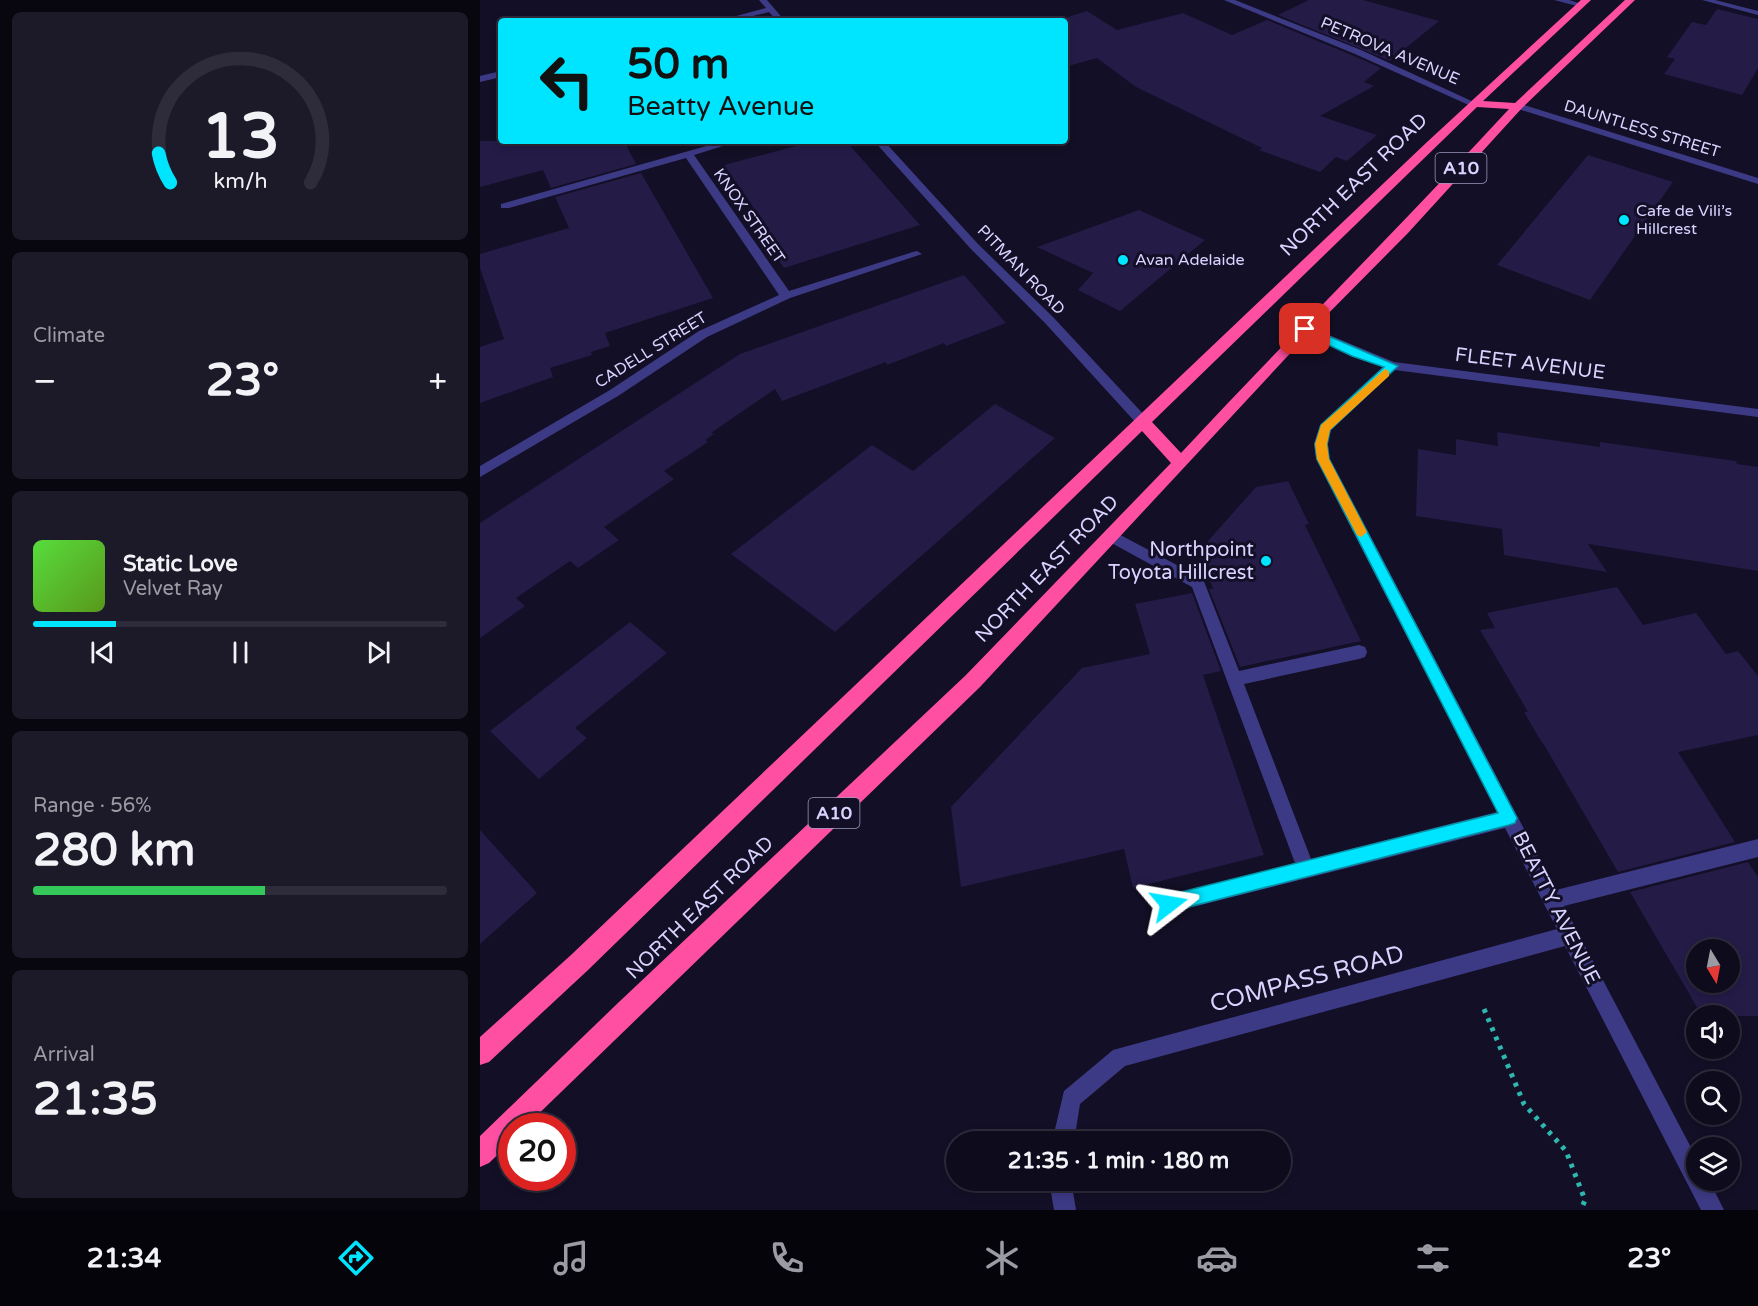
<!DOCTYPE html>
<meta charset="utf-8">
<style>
:root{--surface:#0e0b1c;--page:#1c1929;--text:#f1f3f6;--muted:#9b9ba3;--line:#2e2b3b;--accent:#00e5ff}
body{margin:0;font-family:"Varela Round",sans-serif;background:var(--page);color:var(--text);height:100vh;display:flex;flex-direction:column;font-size:22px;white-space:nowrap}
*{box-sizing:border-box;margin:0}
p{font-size:20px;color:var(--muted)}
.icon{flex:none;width:33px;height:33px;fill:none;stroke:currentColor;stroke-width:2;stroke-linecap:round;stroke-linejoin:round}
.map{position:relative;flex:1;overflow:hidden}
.side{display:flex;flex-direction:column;gap:12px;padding:12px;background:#08060f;width:480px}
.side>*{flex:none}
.hud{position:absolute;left:18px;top:18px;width:570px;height:126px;border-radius:6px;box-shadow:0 3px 9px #0003,0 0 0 2px var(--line);background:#00e5ff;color:#111;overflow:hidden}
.needle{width:39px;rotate:170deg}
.buttons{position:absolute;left:1206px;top:939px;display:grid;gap:12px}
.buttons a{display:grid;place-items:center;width:54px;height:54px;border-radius:50%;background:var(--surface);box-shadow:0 3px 9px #0003,0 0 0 2px var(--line);font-size:30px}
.speed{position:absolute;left:18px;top:1113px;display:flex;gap:12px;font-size:30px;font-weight:700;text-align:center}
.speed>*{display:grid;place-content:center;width:78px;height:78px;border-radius:50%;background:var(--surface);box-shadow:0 3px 9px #0003,0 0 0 2px var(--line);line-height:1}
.speed .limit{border:9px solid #d22;background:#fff;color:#111}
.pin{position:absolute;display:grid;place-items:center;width:51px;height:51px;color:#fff;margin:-26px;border-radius:12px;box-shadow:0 3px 9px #0006}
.me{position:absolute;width:66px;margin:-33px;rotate:76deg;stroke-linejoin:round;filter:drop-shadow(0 0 4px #0008)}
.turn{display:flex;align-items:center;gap:21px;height:126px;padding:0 30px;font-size:27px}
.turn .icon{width:78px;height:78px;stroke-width:2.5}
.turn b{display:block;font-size:42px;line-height:51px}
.big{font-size:45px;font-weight:700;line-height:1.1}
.side .tile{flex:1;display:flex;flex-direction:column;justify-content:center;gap:9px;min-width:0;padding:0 21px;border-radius:9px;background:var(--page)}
.side .dial{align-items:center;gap:0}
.dial svg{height:156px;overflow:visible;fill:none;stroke:var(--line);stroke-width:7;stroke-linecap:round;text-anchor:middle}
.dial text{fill:var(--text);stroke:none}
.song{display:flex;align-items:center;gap:18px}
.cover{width:72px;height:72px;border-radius:9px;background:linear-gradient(135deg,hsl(110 70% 55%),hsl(90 70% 35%))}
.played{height:6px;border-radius:3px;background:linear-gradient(90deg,var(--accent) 20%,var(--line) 20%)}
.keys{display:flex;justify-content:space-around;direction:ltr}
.heat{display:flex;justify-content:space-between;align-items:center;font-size:33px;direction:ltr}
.charge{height:9px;border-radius:4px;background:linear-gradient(90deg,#34c759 56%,var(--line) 0)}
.trip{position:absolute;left:466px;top:1131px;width:345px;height:60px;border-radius:30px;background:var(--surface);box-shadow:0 3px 9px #0003,0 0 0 2px var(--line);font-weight:700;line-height:60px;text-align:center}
.menu{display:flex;height:96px;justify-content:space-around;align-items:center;background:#06040b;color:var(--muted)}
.menu .icon{width:42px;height:42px}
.menu .on{color:var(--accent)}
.menu b{font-size:27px;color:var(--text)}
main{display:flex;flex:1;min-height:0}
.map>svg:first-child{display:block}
.building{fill:#241b47;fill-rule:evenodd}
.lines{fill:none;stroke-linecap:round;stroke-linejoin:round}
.path{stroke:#2fb8b0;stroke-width:5;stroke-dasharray:4 6;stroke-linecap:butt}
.minor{fill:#3d3a85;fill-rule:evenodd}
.highway{fill:#ff4fa3;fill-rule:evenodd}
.route{fill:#00e5ff;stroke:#0095a6;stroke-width:1.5}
.slow{fill:#f59e0b}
.poi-dot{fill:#00e5ff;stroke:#130f26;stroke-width:2}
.labels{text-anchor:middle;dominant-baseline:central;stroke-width:6;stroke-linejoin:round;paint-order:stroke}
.far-street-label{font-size:16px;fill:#d9d4ff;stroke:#130f26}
.far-poi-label{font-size:16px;fill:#d9d4ff;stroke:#130f26;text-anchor:start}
.shield{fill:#130f26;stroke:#9e99be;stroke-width:1.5}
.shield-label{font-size:18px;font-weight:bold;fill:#d9d4ff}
.street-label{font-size:20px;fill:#d9d4ff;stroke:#130f26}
.poi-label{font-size:20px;fill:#d9d4ff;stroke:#130f26;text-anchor:end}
.near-street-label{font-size:24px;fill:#d9d4ff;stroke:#130f26}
</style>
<main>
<section class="side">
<div class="tile dial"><svg viewBox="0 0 100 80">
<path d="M14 69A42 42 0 1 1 86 69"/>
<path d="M14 69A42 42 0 0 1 8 54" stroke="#00e5ff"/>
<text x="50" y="56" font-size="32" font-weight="700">13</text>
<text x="50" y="72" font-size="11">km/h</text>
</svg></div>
<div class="tile"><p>Climate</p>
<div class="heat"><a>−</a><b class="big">23°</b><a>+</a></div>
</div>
<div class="tile">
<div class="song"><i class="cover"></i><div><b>Static Love</b><p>Velvet Ray</p></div></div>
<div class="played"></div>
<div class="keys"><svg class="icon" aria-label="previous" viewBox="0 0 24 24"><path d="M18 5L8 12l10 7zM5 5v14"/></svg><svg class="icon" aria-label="pause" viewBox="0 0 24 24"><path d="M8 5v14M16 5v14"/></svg><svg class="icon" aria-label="next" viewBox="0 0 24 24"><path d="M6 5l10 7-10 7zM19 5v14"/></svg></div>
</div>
<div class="tile"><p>Range · 56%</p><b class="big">280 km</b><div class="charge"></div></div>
<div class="tile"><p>Arrival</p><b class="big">21:35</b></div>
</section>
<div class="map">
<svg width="1278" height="1210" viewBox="0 0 1278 1210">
<rect width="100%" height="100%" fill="#130f26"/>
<path class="building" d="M829,0H883L959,21L910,61L798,15Z
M1237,9L1278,19V68L1262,95L1184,74L1195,59L1187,57L1212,22L1226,25Z
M607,11L637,30L703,13L752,35L787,20L874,56L901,68L884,82L894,86L840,116L897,135L867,161L856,157L840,172L779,150L782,148L656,87L617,58L585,67V18Z
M0,141H144L156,164L71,188L63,170L0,187Z
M335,141H366L440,225L304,268L278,230L287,227L244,165Z
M1108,155L1193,182L1110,300L1017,265Z
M161,173L233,298L125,333L130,346L111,352L112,355L70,368L73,377L0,403V347L24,339L0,268V254L89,228L75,197Z
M659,210L725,240L640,311L598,290L613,273L557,247Z
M484,275L526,323L466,346L464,343L407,365L406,362L302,401L295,389L231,433L234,434L225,440L228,442L184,471L194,479L124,527L139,540L98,568L90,561L36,598L45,606L0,638V523L260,354Z
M515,404L575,438L355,632L251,554L392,445L433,471Z
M1017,432L1120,447V442L1256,461L1257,464L1278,467V571L1108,544L1127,572L1024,555L1022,529L936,516L938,449L976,455V439L1018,446Z
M808,481L829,524L825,525L881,641L760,667L729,589H733L719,551L776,487Z
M1137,587L1163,625L1216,613L1246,654L1258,651L1278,676V735L1198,752L1255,842L1138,872L1063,743H1062L1044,712H1048L1000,630L1015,628L1007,613Z
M712,593L741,671L723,675L784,855L653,888L644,849L481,887L471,807L602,668L670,654L655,604Z
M150,622L187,653L95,728L107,738L59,779L10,731Z
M0,830L57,893L0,944Z
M1268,862L1278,877V1016H1222L1150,892ZM1216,950H1250V982H1216Z"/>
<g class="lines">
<path class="path" d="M1004,1009L1044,1104L1086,1151L1105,1200L1101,1210"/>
<path class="minor" d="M279,0H287L305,21H297L289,12L252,21H238L286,8Z
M744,0H755L881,50L998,104L991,106L875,54Z
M1074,0H1089L1105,5L1101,7Z
M1222,0H1235L1278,11V15Z
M21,71V77L0,82V76Z
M1038,103L1278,178V184L1035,108L1034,106Z
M244,141H259L214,155L309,291L433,252L437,251L442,254L310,298L227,337L138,396L0,477V466L130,390L219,331L299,295L206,158L29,208H21V204Z
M394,141H404L498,244L573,317L667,418L668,421L667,424H657L565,323L490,248Z
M825,325L914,362L1278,409V417L915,370L851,430L848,444L850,459L1076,890L1278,839V857L1084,906L1216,1157V1180H1229L1244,1210H1221L1085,946L645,1066L600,1104L594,1142H572L584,1091L633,1050L1077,929L1025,828L689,913L682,911L680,904L682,897L689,895L815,863L712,587L626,540L624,536L626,532L631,530L723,579L759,671L879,645L885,647L887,652L885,657L879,659L764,684L831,859L1017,812L836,459L834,444L840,425L903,367L872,356L821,332L819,329Z
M569,1180H591L596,1210H574Z"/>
<path class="highway" d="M1101,0H1111L1003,101L1035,103L1145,0H1155L1042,108L928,233L830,332L500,687L46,1126H32V1141L9,1163L0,1167V1136L139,1002L486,675L691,463L662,431L107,971L9,1062L0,1065V1037L91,955L946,143ZM997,107L1029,109C922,225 809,337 701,453L672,422Z"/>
</g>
<path class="route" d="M825,326L918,366L850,430L847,444L849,459L1037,818L1035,823L1029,825L689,912L683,910L680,904L683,898L689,895L1018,813L837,459L835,444L841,425L904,367L872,356L821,332L819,329Z"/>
<path class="slow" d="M905,369L909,371V376L850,430L847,444L849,459L887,532L881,537L877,535L837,459L835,444L841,425Z"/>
<g class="poi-dot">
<circle cx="1144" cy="220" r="6"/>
<circle cx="643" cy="260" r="6"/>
<circle cx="786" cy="561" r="6"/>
</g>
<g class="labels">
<g class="far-street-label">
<text transform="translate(910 51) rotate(23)">PETROVA AVENUE</text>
<text transform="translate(1162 129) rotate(17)">DAUNTLESS STREET</text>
<text transform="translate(269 216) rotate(55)">KNOX STREET</text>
<text transform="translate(541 270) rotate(46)">PITMAN ROAD</text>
<text transform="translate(171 350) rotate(-32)">CADELL STREET</text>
</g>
<g class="far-poi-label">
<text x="1156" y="211">Cafe de Vili’s<tspan x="1156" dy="18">Hillcrest</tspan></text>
<text x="655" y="260">Avan Adelaide</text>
</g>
<g class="shield">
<rect x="955.5" y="153" width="51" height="30" rx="4.5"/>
<rect x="328.5" y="798" width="51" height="30" rx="4.5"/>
</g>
<g class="shield-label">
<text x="981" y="168">A10</text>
<text x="354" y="813">A10</text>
</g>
<g class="street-label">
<text transform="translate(874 185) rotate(-44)">NORTH EAST ROAD</text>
<text transform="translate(1050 364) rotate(7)">FLEET AVENUE</text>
<text transform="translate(567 569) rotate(-46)">NORTH EAST ROAD</text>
<text transform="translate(220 908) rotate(-44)">NORTH EAST ROAD</text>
<text transform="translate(1076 908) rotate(63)">BEATTY AVENUE</text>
</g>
<g class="poi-label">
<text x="774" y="550">Northpoint<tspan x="774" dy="23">Toyota Hillcrest</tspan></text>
</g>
<g class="near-street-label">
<text transform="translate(827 979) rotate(-15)">COMPASS ROAD</text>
</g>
</g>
</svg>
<div class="buttons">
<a><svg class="needle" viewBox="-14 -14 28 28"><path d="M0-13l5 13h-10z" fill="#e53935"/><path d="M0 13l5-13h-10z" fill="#9b9ba3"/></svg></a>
<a><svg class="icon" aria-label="sound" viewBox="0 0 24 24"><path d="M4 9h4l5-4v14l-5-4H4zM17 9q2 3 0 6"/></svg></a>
<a><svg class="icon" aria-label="search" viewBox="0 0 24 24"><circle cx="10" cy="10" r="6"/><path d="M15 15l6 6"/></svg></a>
<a><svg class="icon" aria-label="layers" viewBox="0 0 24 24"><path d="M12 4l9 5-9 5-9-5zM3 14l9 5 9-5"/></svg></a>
</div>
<div class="speed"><div class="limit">20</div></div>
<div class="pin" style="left:825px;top:329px;background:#d93025"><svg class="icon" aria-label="arrive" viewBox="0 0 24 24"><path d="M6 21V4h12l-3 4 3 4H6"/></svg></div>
<svg class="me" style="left:689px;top:904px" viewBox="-20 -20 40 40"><path d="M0-17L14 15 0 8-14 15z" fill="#00e5ff" stroke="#fff" stroke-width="4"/></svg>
<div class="trip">21:35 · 1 min · 180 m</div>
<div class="hud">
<div class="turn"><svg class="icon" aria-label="left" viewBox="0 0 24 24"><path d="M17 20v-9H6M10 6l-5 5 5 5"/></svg><div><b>50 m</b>Beatty Avenue</div></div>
</div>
</div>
</main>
<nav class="menu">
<b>21:34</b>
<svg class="icon on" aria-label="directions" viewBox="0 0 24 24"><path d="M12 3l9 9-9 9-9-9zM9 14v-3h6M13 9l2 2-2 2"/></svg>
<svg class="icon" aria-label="music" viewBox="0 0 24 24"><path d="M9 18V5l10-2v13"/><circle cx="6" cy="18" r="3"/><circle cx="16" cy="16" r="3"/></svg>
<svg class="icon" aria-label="phone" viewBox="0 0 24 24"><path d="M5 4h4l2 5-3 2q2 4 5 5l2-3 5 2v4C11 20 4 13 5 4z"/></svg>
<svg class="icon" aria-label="climate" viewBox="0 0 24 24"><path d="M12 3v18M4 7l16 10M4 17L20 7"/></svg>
<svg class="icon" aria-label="car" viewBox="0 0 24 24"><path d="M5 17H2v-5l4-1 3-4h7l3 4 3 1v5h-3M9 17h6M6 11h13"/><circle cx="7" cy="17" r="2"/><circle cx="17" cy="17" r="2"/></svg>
<svg class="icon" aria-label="filters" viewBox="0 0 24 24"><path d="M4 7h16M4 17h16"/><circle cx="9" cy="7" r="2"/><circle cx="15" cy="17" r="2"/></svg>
<b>23°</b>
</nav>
